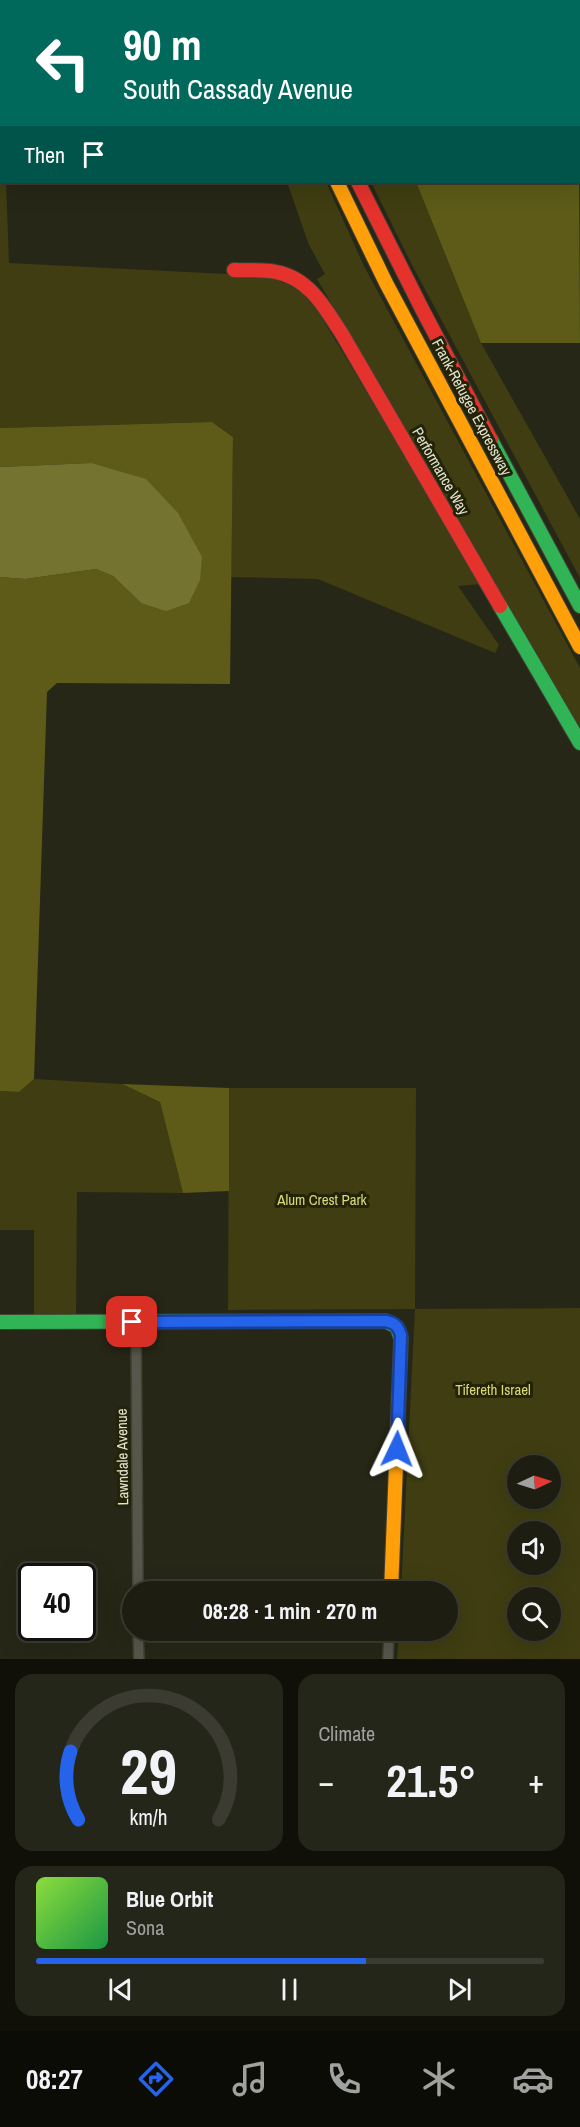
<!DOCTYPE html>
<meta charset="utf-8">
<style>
:root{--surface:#1d1d11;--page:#25261a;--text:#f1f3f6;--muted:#a0a29f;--line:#3b3b31;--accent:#2563eb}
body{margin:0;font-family:"Archivo Narrow",sans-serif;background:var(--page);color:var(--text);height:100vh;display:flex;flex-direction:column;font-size:22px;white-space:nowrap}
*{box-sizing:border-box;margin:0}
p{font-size:20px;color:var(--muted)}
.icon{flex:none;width:33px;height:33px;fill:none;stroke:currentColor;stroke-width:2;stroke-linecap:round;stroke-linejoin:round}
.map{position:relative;height:1659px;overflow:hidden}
.side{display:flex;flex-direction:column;gap:15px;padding:15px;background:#101009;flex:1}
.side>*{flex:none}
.banner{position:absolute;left:0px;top:0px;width:580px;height:183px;box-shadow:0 6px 24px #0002,0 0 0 2px var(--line);background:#00695c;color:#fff;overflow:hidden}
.needle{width:39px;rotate:86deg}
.tools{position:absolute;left:507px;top:1455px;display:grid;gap:12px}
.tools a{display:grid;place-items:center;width:54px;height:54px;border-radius:50%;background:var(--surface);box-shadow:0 6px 24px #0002,0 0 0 2px var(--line);font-size:30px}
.speed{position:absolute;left:18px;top:1563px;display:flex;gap:12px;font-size:30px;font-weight:700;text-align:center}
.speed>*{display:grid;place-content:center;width:78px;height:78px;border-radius:50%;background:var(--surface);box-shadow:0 6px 24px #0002,0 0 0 2px var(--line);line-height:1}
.speed .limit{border:3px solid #111;border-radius:9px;background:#fff;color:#111}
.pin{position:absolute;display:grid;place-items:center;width:51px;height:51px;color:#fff;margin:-26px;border-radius:12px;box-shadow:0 3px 9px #0006}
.me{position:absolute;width:66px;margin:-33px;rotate:2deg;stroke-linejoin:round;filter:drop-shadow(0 0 4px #0008)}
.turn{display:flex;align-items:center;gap:21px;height:126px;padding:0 24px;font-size:27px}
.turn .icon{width:78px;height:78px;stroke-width:2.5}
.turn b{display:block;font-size:42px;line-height:51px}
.then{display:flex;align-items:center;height:57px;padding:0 24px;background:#0003;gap:12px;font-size:22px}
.big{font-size:45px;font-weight:700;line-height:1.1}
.side .tile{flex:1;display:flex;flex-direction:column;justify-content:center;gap:9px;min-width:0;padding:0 21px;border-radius:18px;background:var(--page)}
.side .dial{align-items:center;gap:0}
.dial svg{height:156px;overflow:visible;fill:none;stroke:var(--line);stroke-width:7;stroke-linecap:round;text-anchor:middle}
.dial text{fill:var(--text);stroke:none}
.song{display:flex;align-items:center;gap:18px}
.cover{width:72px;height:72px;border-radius:9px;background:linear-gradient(135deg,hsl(90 70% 55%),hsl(140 70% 35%))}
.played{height:6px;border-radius:3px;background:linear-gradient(90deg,var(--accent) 65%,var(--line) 65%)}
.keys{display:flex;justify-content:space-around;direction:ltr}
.heat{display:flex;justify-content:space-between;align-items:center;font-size:33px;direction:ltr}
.side .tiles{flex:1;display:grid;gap:15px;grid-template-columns:1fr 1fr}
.tile:last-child{grid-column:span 2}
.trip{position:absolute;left:122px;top:1581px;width:336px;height:60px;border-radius:30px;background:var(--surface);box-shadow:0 6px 24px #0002,0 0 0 2px var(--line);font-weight:700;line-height:60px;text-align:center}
.tab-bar{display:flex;height:96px;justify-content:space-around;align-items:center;background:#0c0c07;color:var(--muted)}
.tab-bar .icon{width:42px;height:42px}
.tab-bar .selected{color:var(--accent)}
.tab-bar b{font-size:27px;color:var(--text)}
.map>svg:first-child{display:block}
.green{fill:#3f3d11;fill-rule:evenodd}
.forest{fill:#5d5b17}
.water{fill:#757330}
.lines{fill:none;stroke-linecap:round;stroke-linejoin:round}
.street-casing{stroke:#424135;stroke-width:12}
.fast-casing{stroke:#424135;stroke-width:16}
.slow-casing{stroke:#424135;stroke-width:16}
.jam-casing{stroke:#424135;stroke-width:16}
.street{stroke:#56564a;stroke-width:9}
.fast{stroke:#30b455;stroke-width:14}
.slow{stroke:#ff9f0a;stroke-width:14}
.jam{stroke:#e5322d;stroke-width:14}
.rail{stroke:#5e5e53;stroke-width:3}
.route-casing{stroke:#184099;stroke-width:15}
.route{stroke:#2563eb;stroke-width:10}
.labels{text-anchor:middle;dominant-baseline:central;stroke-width:6;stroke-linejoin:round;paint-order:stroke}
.street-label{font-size:15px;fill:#e3e3d3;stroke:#232307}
.park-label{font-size:15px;fill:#dbd974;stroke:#232307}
</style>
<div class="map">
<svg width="580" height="1659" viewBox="0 0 580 1659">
<rect width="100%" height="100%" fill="#272717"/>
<path class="green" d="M0,133H2V182H6L9,263L266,276L298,288L319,313L482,584L458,586L499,645L495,653L318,579L231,577L233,437L212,422L0,428Z
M287,182H326L364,266L580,668V728L317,279L325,274L309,245Z
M371,182H416L481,343L580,519V578L413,267Z
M34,1079L122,1084L160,1102L183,1193L77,1192L76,1314H34V1230H0V1091L19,1092Z
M229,1088H416L415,1309L580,1308V1659H397L399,1631L447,1630V1592L401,1591L415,1309L228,1310ZM518,1466H550V1498H518ZM518,1532H550V1564H518ZM518,1598H550V1630H518Z"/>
<path class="forest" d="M579,127L580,343H481L416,182H579Z
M212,422L233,437L230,684L57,683L47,692L34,1079L19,1092L0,1091V577L25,579L96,569L113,576L141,603L91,463L0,467V428Z
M122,1084L229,1088V1191L183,1193L160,1102Z"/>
<path class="water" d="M91,463L146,479L178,513L202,557L200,580L189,603L166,611L141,603L113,576L96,569L25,579L0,577V467Z"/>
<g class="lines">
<defs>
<path id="street" d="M136,1322L138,1592
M138,1630L139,1659
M388,1659L389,1630"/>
<path id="fast" d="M491,440L580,606
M500,606L580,743
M0,1322L386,1321L397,1327L401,1339"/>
<path id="slow" d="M277,0V2
M296,0L297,2
M337,182L386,283L580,647
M391,1592L401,1339"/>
<path id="jam" d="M358,182L423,311L491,440
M234,270C248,271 262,269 276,272C309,278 325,308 342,334L500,606"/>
</defs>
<use href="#street" class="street-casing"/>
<use href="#fast" class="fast-casing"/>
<use href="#slow" class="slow-casing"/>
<use href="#jam" class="jam-casing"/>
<use href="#street" class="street"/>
<use href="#fast" class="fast"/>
<use href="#slow" class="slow"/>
<use href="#jam" class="jam"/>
<path class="rail" d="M257,0L259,2
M579,77H580
M579,98H580
M0,101H2
M0,110H2
M579,112H580
M0,122H2"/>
</g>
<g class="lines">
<defs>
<path id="route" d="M132,1322L386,1321C395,1323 398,1326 401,1335L397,1449"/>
</defs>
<use href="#route" class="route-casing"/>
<use href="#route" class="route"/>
</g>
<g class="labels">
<g class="street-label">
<text transform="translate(472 407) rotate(62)">Frank-Refugee Expressway</text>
<text transform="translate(441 471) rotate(60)">Performance Way</text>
<text transform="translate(122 1457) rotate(-91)">Lawndale Avenue</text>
</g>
<g class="park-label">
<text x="322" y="1199">Alum Crest Park</text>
<text x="493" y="1389">Tifereth Israel</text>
</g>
</g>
</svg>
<div class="tools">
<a><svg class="needle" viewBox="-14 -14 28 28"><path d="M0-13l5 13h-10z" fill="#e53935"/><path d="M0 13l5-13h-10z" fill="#a0a29f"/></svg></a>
<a><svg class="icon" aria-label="sound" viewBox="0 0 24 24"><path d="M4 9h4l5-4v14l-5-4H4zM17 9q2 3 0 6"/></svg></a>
<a><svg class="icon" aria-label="search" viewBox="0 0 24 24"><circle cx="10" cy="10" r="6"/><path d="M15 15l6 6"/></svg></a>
</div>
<div class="speed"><div class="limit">40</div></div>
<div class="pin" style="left:132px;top:1322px;background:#d93025"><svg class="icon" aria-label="arrive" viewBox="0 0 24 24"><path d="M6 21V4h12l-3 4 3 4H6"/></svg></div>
<svg class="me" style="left:397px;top:1449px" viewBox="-20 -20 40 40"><path d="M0-17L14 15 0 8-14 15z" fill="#2563eb" stroke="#fff" stroke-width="4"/></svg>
<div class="trip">08:28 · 1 min · 270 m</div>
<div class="banner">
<div class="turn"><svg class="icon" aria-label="left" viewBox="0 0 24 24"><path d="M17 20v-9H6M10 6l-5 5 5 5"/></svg><div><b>90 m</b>South Cassady Avenue</div></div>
<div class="then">Then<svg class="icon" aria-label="arrive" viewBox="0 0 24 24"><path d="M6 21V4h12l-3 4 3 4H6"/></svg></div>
</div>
</div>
<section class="side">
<div class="tiles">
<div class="tile dial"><svg viewBox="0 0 100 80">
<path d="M14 69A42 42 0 1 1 86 69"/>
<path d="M14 69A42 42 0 0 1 10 34" stroke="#2563eb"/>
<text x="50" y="56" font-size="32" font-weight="700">29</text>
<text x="50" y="72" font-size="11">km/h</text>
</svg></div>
<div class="tile"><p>Climate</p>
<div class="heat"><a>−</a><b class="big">21.5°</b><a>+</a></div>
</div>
<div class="tile">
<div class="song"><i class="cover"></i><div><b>Blue Orbit</b><p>Sona</p></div></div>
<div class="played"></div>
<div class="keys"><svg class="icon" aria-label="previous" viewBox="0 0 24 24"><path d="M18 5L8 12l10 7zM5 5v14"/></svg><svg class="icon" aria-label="pause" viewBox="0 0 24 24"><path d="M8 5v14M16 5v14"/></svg><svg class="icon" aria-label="next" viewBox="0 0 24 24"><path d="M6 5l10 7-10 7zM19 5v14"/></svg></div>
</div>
</div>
</section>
<nav class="tab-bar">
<b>08:27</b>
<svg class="icon selected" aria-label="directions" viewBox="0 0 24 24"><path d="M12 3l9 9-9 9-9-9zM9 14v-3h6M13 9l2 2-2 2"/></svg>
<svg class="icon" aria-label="music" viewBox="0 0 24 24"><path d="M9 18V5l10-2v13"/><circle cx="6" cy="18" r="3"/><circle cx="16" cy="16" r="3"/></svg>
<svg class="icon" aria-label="phone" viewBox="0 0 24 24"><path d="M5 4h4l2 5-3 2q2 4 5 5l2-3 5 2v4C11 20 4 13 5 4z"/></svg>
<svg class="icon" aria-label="climate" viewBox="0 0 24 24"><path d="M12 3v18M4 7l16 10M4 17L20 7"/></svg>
<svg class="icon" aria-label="car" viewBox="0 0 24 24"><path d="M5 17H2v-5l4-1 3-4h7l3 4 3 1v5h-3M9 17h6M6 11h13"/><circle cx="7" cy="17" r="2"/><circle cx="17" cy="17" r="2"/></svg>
</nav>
